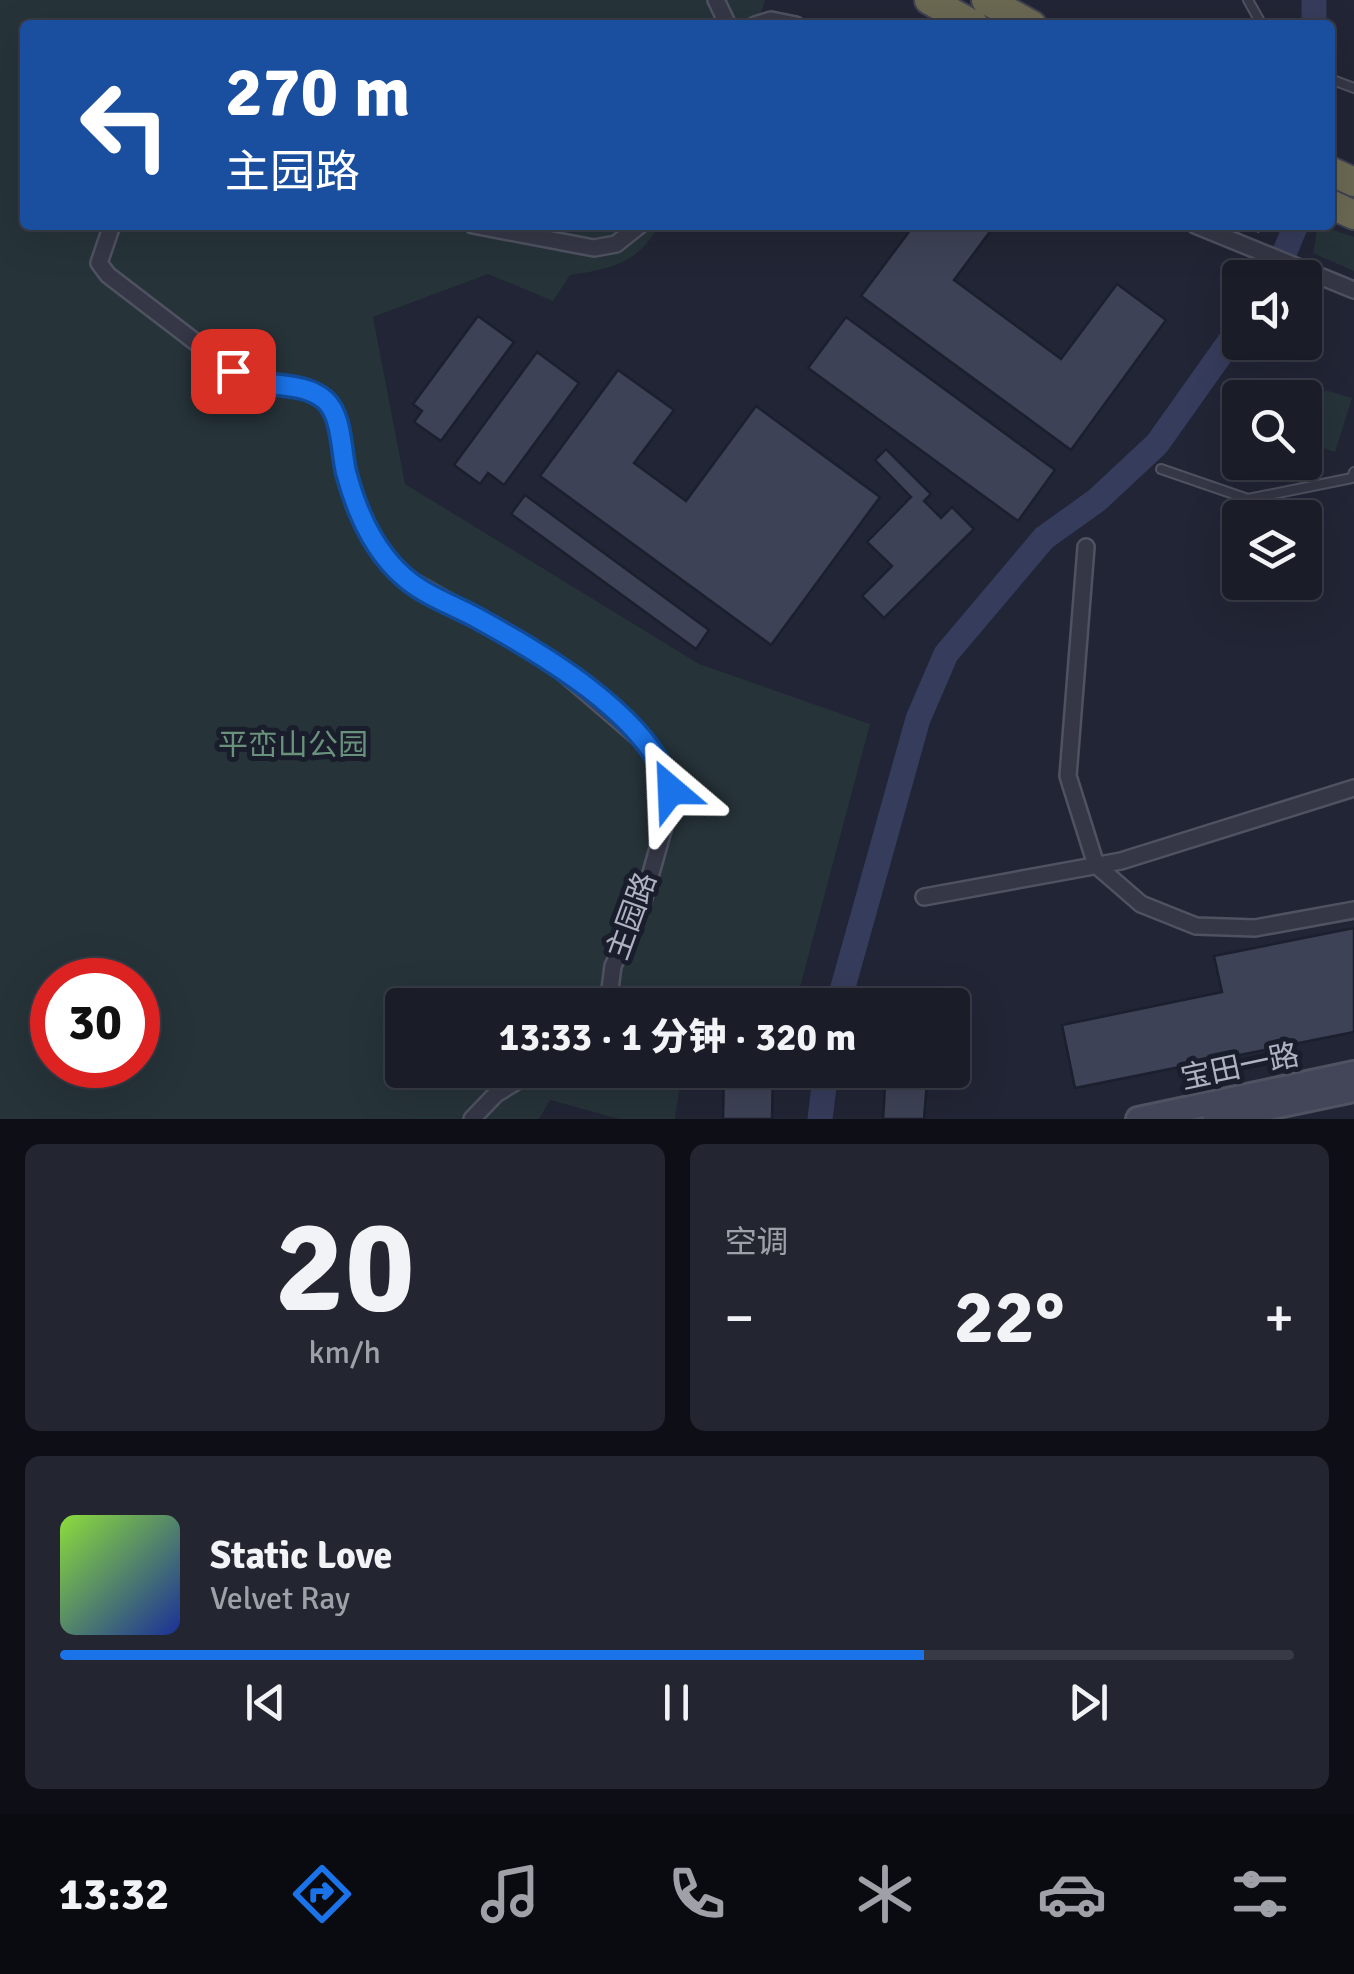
<!DOCTYPE html>
<html lang="zh">
<meta charset="utf-8">
<style>
:root{--surface:#1a1c28;--page:#232530;--text:#f1f3f6;--muted:#9fa1a8;--line:#383a45;--accent:#1a73e8}
body{margin:0;font-family:Signika,"Noto Sans SC",sans-serif;background:var(--page);color:var(--text);height:100vh;display:flex;flex-direction:column;font-size:38px;white-space:nowrap}
*{box-sizing:border-box;margin:0}
p{font-size:32px;color:var(--muted)}
.icon{flex:none;width:55px;height:55px;fill:none;stroke:currentColor;stroke-width:2;stroke-linecap:round;stroke-linejoin:round}
.map{position:relative;height:1119px;overflow:hidden}
.drawer{display:flex;flex-direction:column;gap:25px;padding:25px;background:#0e0f16;flex:1}
.drawer>*{flex:none}
.guide{position:absolute;left:20px;top:20px;width:1315px;height:210px;border-radius:10px;box-shadow:0 10px 40px #0002,0 0 0 2px var(--line);background:#1a4fa0;color:#fff;overflow:hidden}
.buttons{position:absolute;left:1222px;top:260px;display:grid;gap:20px}
.buttons a{display:grid;place-items:center;width:100px;height:100px;border-radius:10px;background:var(--surface);box-shadow:0 10px 40px #0002,0 0 0 2px var(--line);font-size:50px}
.speed{position:absolute;left:30px;top:958px;display:flex;gap:20px;font-size:50px;font-weight:700;text-align:center}
.speed>*{display:grid;place-content:center;width:130px;height:130px;border-radius:50%;background:var(--surface);box-shadow:0 10px 40px #0002,0 0 0 2px var(--line);line-height:1}
.speed .limit{border:15px solid #d22;background:#fff;color:#111}
.pin{position:absolute;display:grid;place-items:center;width:85px;height:85px;color:#fff;margin:-42px;border-radius:20px;box-shadow:0 5px 15px #0006}
.me{position:absolute;width:110px;margin:-55px;rotate:334deg;stroke-linejoin:round;filter:drop-shadow(0 0 8px #0008)}
.turn{display:flex;align-items:center;gap:35px;height:210px;padding:0 40px;font-size:45px}
.turn .icon{width:130px;height:130px;stroke-width:2.5}
.turn b{display:block;font-size:70px;line-height:85px}
.big{font-size:75px;font-weight:800;line-height:1.1}
.drawer .widget{flex:1;display:flex;flex-direction:column;justify-content:center;gap:15px;min-width:0;padding:0 35px;border-radius:15px;background:var(--page)}
.drawer .dial{align-items:center;gap:0}
.dial b{font-size:130px;line-height:1}
.song{display:flex;align-items:center;gap:30px}
.cover{width:120px;height:120px;border-radius:15px;background:linear-gradient(135deg,hsl(90 70% 55%),hsl(230 70% 35%))}
.played{height:10px;border-radius:5px;background:linear-gradient(90deg,var(--accent) 70%,var(--line) 70%)}
.keys{display:flex;justify-content:space-around;direction:ltr}
.heat{display:flex;justify-content:space-between;align-items:center;font-size:55px;direction:ltr}
.drawer .tiles{flex:1;display:grid;gap:25px;grid-template-columns:1fr 1fr}
.widget:last-child{grid-column:span 2}
.trip{position:absolute;left:385px;top:988px;width:585px;height:100px;border-radius:10px;background:var(--surface);box-shadow:0 10px 40px #0002,0 0 0 2px var(--line);font-weight:800;line-height:100px;text-align:center}
.dock{display:flex;height:160px;justify-content:space-around;align-items:center;background:#0a0b10;color:var(--muted)}
.dock .icon{width:70px;height:70px}
.dock .current{color:var(--accent)}
.dock b{font-size:45px;color:var(--text)}
.map>svg:first-child{display:block}
.green{fill:#263339;fill-rule:evenodd}
.lines{fill:none;stroke-linecap:round;stroke-linejoin:round}
.river{stroke:#363c5b;stroke-width:25}
.building{fill:#3e4256;stroke:#1c1f2d;stroke-width:2.5}
.lane-casing{stroke:#4f5261;stroke-width:12}
.street-casing{stroke:#4f5261;stroke-width:20}
.secondary-casing{stroke:#4f5261;stroke-width:28}
.highway-casing{stroke:#3f4251;stroke-width:32}
.path{stroke:#434f56;stroke-width:2.5;stroke-dasharray:8 8;stroke-linecap:butt}
.lane{stroke:#353746;stroke-width:8}
.street{stroke:#353746;stroke-width:15}
.secondary{stroke:#434659;stroke-width:22}
.highway{stroke:#6b6852;stroke-width:28}
.route-casing{stroke:#114b97;stroke-width:25}
.route{stroke:#1a73e8;stroke-width:18}
.labels{text-anchor:middle;dominant-baseline:central;stroke-width:10;stroke-linejoin:round;paint-order:stroke}
.park-label{font-size:30px;fill:#69917c;stroke:#1a1d2b}
.street-label{font-size:30px;fill:#afb2c3;stroke:#1a1d2b}
</style>
<div class="map">
<svg width="1354" height="1119" viewBox="0 0 1354 1119">
<rect width="100%" height="100%" fill="#222535"/>
<path class="green" d="M0,0H765L757,25H25V225H659C639,263 611,269 570,275L553,301L488,274L373,317L405,484L699,664L870,724L796,1002L402,1005V1070H682L675,1119H619L550,1100L539,1119H0ZM52,980H138V1065H52Z
M1318,225L1354,237V271L1313,253Z
M1325,390L1352,398L1335,452L1308,443Z"/>
<g class="lines">
<path class="river" d="M1314,0V25
M1274,278L1296,225
M838,1005L918,719L946,654L1044,538L1097,500L1157,444L1240,327
M820,1119L826,1070"/>
</g>
<path class="building" d="M914,225H995L954,280L1061,359L1117,284L1166,320L1071,450L861,296Z
M478,316L514,342L441,441L414,422L422,411L413,404Z
M846,317L1055,470L1018,521L808,368Z
M537,352L579,383L504,485L488,473L480,484L454,465Z
M618,370L674,410L634,463L686,501L756,406L880,497L771,645L540,476Z
M886,449L931,494L924,501L941,518L952,507L974,529L884,618L862,596L892,566L867,542L911,497L875,460Z
M525,495L709,630L696,649L511,514Z
M1354,928V1032L1075,1088L1062,1025L1222,992L1214,956Z
M724,1070H773L772,1119H723Z
M886,1070H928L924,1119H883Z"/>
<g class="lines">
<defs>
<path id="lane" d="M1248,0L1262,25
M1330,79L1354,88
M1161,469L1248,499L1352,478L1354,472"/>
<path id="street" d="M716,0L728,25
M755,25L771,20L796,25
M112,225L99,263L108,275L245,380L304,389L328,403L336,420L354,497L377,547L400,574L540,653L653,750L666,772L671,802L642,905L613,966L608,1005
M473,225L594,248L616,244L640,225
M1195,225L1354,290
M1086,547L1068,776L1096,865L1141,904L1196,926L1255,928L1354,910
M924,897L1121,861L1354,788
M472,1119L496,1094L535,1070"/>
<path id="secondary" d="M1138,1119L1354,1073
M1215,1119L1354,1090"/>
<path id="highway" d="M929,0L974,25
M986,0L1032,25
M1330,171L1354,182
M1330,204L1354,215"/>
</defs>
<use href="#lane" class="lane-casing"/>
<use href="#street" class="street-casing"/>
<use href="#secondary" class="secondary-casing"/>
<use href="#highway" class="highway-casing"/>
<path class="path" d="M1258,233L1259,225"/>
<use href="#lane" class="lane"/>
<use href="#street" class="street"/>
<use href="#secondary" class="secondary"/>
<use href="#highway" class="highway"/>
</g>
<g class="lines">
<defs>
<path id="route" d="M233,371C263,392 299,378 325,400C342,415 341,450 346,472C356,510 374,551 404,577C424,595 453,605 477,618C541,653 651,717 671,790"/>
</defs>
<use href="#route" class="route-casing"/>
<use href="#route" class="route"/>
</g>
<g class="labels">
<g class="park-label">
<text x="293" y="745">平峦山公园</text>
</g>
<g class="street-label">
<text transform="translate(632 916) rotate(-70)">主园路</text>
<text transform="translate(1240 1067) rotate(-12)">宝田一路</text>
</g>
</g>
</svg>
<div class="buttons">
<a><svg class="icon" aria-label="sound" viewBox="0 0 24 24"><path d="M4 9h4l5-4v14l-5-4H4zM17 9q2 3 0 6"/></svg></a>
<a><svg class="icon" aria-label="search" viewBox="0 0 24 24"><circle cx="10" cy="10" r="6"/><path d="M15 15l6 6"/></svg></a>
<a><svg class="icon" aria-label="layers" viewBox="0 0 24 24"><path d="M12 4l9 5-9 5-9-5zM3 14l9 5 9-5"/></svg></a>
</div>
<div class="speed"><div class="limit">30</div></div>
<div class="pin" style="left:233px;top:371px;background:#d93025"><svg class="icon" aria-label="arrive" viewBox="0 0 24 24"><path d="M6 21V4h12l-3 4 3 4H6"/></svg></div>
<svg class="me" style="left:671px;top:790px" viewBox="-20 -20 40 40"><path d="M0-17L14 15 0 8-14 15z" fill="#1a73e8" stroke="#fff" stroke-width="4"/></svg>
<div class="trip">13:33 · 1 分钟 · 320 m</div>
<div class="guide">
<div class="turn"><svg class="icon" aria-label="left" viewBox="0 0 24 24"><path d="M17 20v-9H6M10 6l-5 5 5 5"/></svg><div><b>270 m</b>主园路</div></div>
</div>
</div>
<section class="drawer">
<div class="tiles">
<div class="widget dial"><b>20</b><p>km/h</p></div>
<div class="widget"><p>空调</p>
<div class="heat"><a>−</a><b class="big">22°</b><a>+</a></div>
</div>
<div class="widget">
<div class="song"><i class="cover"></i><div><b>Static Love</b><p>Velvet Ray</p></div></div>
<div class="played"></div>
<div class="keys"><svg class="icon" aria-label="previous" viewBox="0 0 24 24"><path d="M18 5L8 12l10 7zM5 5v14"/></svg><svg class="icon" aria-label="pause" viewBox="0 0 24 24"><path d="M8 5v14M16 5v14"/></svg><svg class="icon" aria-label="next" viewBox="0 0 24 24"><path d="M6 5l10 7-10 7zM19 5v14"/></svg></div>
</div>
</div>
</section>
<nav class="dock">
<b>13:32</b>
<svg class="icon current" aria-label="directions" viewBox="0 0 24 24"><path d="M12 3l9 9-9 9-9-9zM9 14v-3h6M13 9l2 2-2 2"/></svg>
<svg class="icon" aria-label="music" viewBox="0 0 24 24"><path d="M9 18V5l10-2v13"/><circle cx="6" cy="18" r="3"/><circle cx="16" cy="16" r="3"/></svg>
<svg class="icon" aria-label="phone" viewBox="0 0 24 24"><path d="M5 4h4l2 5-3 2q2 4 5 5l2-3 5 2v4C11 20 4 13 5 4z"/></svg>
<svg class="icon" aria-label="climate" viewBox="0 0 24 24"><path d="M12 3v18M4 7l16 10M4 17L20 7"/></svg>
<svg class="icon" aria-label="car" viewBox="0 0 24 24"><path d="M5 17H2v-5l4-1 3-4h7l3 4 3 1v5h-3M9 17h6M6 11h13"/><circle cx="7" cy="17" r="2"/><circle cx="17" cy="17" r="2"/></svg>
<svg class="icon" aria-label="filters" viewBox="0 0 24 24"><path d="M4 7h16M4 17h16"/><circle cx="9" cy="7" r="2"/><circle cx="15" cy="17" r="2"/></svg>
</nav>
